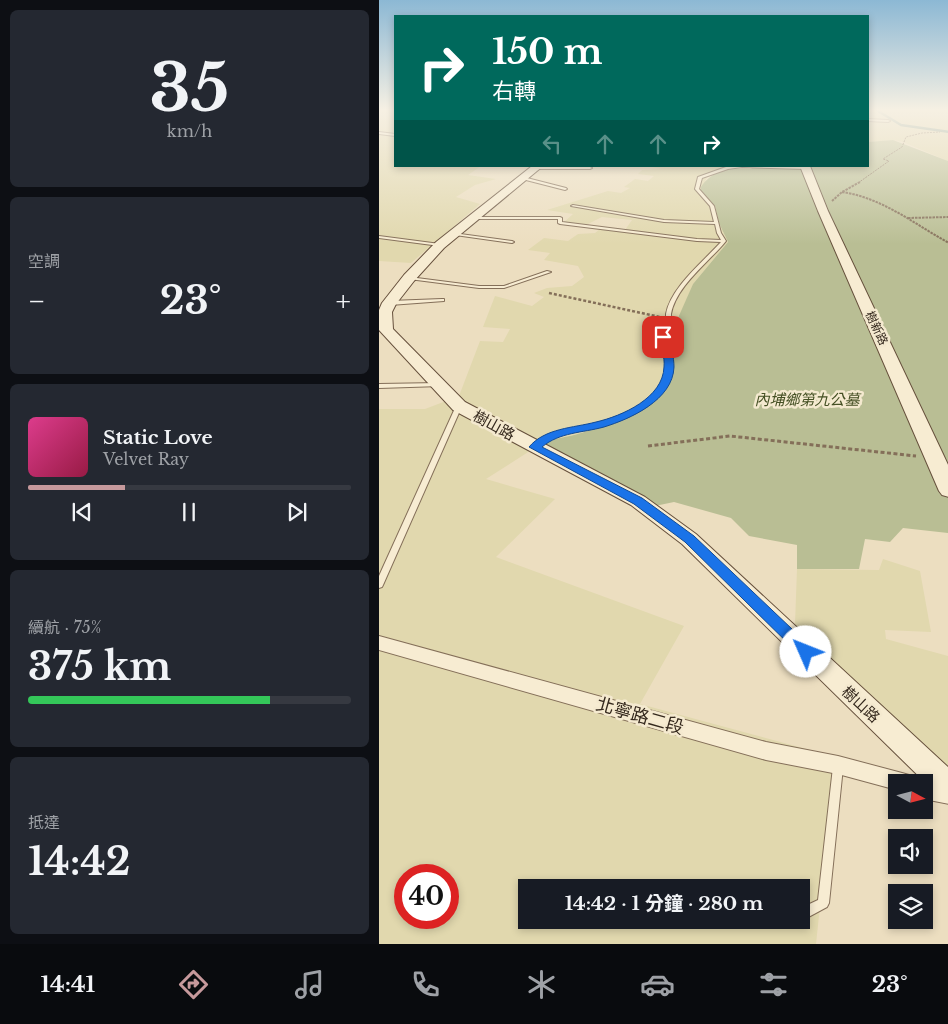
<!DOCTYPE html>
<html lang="zh-TW">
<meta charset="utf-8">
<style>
:root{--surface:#171b24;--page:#242831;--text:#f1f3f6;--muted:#9ea1a6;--line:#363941;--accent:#c6999c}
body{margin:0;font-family:"Libre Baskerville","Noto Sans TC",serif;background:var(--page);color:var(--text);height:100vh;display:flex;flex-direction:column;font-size:19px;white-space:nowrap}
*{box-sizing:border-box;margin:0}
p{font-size:16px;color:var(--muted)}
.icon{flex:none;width:28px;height:28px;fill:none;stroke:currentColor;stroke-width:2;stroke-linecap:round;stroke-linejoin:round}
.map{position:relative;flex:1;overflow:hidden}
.panel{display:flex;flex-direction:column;gap:10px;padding:10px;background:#0d0f14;width:379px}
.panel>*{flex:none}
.banner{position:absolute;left:15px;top:15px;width:475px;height:152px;border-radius:0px;box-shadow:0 2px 8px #0003;background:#00695c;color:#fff;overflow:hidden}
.needle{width:32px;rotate:97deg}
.fabs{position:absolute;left:509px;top:774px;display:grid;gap:10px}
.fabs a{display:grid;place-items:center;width:45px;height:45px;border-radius:0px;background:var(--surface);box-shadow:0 2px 8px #0003;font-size:25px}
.speed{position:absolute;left:15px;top:864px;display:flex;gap:10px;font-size:25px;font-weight:700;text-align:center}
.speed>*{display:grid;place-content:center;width:65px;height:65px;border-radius:50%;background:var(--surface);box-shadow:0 2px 8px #0003;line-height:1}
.speed .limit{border:8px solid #d22;background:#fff;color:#111}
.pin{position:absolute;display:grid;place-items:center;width:42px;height:42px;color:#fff;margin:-21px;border-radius:10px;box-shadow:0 2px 8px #0006}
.me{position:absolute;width:55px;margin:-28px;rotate:314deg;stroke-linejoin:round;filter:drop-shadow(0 0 4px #0008)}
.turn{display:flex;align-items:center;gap:18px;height:105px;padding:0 15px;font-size:22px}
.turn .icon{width:65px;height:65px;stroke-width:2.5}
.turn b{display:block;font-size:35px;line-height:42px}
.lanes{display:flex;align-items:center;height:48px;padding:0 15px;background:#0003;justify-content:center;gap:25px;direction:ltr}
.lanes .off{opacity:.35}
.big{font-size:38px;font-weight:700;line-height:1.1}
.panel .card{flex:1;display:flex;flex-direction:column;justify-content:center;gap:8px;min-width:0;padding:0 18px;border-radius:8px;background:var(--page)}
.panel .dial{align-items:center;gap:0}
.dial b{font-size:65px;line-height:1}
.song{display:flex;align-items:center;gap:15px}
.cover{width:60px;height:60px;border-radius:8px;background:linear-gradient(135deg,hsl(330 70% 55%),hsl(340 70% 35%))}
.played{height:5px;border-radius:2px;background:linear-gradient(90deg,var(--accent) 30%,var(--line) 30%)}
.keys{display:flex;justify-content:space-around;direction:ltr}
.heat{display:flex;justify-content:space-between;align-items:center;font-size:28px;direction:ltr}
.charge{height:8px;border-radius:4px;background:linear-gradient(90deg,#34c759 75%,var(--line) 0)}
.trip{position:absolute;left:139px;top:879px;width:292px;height:50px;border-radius:0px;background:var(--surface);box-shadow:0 2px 8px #0003;font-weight:700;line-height:50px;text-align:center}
.menu{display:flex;height:80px;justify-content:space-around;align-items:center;background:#090b0e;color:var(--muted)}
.menu .icon{width:35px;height:35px}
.menu .current{color:var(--accent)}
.menu b{font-size:22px;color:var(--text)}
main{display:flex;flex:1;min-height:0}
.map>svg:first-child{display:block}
.farmland{fill:#e1d8ae;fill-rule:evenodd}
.cemetery{fill:#b9be94}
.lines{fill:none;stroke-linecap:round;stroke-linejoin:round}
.stream{stroke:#6a8b83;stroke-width:2.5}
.lane-casing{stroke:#846f59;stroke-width:2}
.street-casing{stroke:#846f59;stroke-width:2}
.secondary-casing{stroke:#66503c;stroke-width:2}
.path-far3{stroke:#846f59;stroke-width:1;stroke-dasharray:2 1;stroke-linecap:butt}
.path-far2{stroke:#846f59;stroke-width:2;stroke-dasharray:2.5 1;stroke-linecap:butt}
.path-far1{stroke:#846f59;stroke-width:2.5;stroke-dasharray:3 2;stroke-linecap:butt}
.path{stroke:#846f59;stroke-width:3;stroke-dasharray:4 2.5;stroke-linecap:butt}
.lane{fill:#f7ecd2;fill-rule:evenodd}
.street{fill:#f7ecd2;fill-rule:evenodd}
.secondary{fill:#f7ecd2;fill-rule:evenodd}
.route{fill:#1a73e8;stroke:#114b97}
.labels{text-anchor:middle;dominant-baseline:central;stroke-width:5;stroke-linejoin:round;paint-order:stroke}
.far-street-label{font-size:12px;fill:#34281d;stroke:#f4e9cf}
.park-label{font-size:15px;font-style:italic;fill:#455024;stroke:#f4e9cf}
.street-label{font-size:15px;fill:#34281d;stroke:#f4e9cf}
.near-street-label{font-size:18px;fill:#34281d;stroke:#f4e9cf}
</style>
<main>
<section class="panel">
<div class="card dial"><b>35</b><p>km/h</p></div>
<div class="card"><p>空調</p>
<div class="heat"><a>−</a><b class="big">23°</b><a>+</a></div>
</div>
<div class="card">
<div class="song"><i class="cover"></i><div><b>Static Love</b><p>Velvet Ray</p></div></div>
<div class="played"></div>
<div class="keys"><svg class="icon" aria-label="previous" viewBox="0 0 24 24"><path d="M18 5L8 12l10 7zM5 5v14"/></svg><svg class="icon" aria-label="pause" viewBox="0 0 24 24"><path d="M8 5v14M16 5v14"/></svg><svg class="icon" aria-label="next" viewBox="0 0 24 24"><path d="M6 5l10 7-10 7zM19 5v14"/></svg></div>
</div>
<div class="card"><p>續航 · 75%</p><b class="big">375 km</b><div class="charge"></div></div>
<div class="card"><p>抵達</p><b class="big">14:42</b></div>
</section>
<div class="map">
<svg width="570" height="944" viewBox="0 0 570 944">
<rect width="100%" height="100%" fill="#ecdec0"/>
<path class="farmland" d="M0,111H16V166H102L89,175L117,179L96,185L77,197L101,204L32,263L0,261Z
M489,111H569V161L524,142L514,140L489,142Z
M267,166H370L374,169L355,168L332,175L328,177L322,191L336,206L340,223L349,242L314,284L300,318L282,332L291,369L283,384L268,401L242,420L194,435L168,440L107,479L176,499L117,557L305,626L261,704L457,757L437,944H0V409H46L80,396L101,341L124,342L131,329L104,327L116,296L153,306L165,297L155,293L168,288L193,286L205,277L199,266L165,260L171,253L149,250L165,238L189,241L199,234L216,233L221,229L246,230L253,220L223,217L205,226L182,225L194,214L168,210L229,191L242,193L251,188L245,187L256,179L269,181L275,176L259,174L263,170L283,169ZM26,875H69V918H26ZM148,888H422V920H148Z
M504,559L541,571L552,632L506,630L507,639L569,656V777L393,623L416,624L418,569L500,570Z"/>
<path class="cemetery" d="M514,140L569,161V533L524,528L511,542L486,539L480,569H418V545L370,536L352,518L295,502L271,507L162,445C172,438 184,438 195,435C238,423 269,409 291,369L280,338L282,332L299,318L314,284L349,242L340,223L336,206L322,191V187C334,169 352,168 373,169L370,166H489V142Z"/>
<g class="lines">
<path class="stream" d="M499,111L522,125L570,132"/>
<defs>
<path id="lane" d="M489,119L509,120L511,121L509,122L489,121Z
M0,132L16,134V136L0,134Z
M353,166L427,167L429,168L427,169L363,167L349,169L323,178L320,189L335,206L342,233L347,241C330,262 297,286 292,314C292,318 293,322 293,326L287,332C288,344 295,358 293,370C286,408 239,423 207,430C198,432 189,432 180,435C171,437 162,449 154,448L153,447L154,446C160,440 168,434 177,432C186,429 197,429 207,426C237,419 280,405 287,370C290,357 283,344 281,332L287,326C287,322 287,318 287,314C292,287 324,262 342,242L318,241L181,224L179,223V219H94L92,218L93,217H181L183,218V222L318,239L342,240L338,233L336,224L285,222L192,206L194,205L285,220L335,222L331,206L316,189L319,177L347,167Z
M157,167H211L213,168L211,169H156Z
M144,177L187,188L188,189L186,190L143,179L142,178Z
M74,233L133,241L135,242L133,243L76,235L74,234Z
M0,236L61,244L63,245L61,246L0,238Z
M168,271L172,272L125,288H100L30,279L28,278L30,277L100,286H125Z
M63,299H65V301L11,305L8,303L11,301Z
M60,383L63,385L62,386L0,388V384Z
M80,404L83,406L4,585L3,587L0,588V576L77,406Z
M459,762L463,764L464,767L450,903L448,907L422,921L420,920H422V908L439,900L454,767L455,764Z"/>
<path id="street" d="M0,636L387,742L459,756L523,773L530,775L533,782H518V790L459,774L387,760L0,650Z
M545,779L570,785V804L545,799V782H538Z"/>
<path id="secondary" d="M153,166H164L65,248L35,281L17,304L13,312L14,329L86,402L266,497L317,534L570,768V800L560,796L303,544L252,505L74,410L0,330V310L3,303L25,275L57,242Z
M421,166H431L449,211L563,452L570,467V497L563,495L560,491L439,211Z"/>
</defs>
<use href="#lane" class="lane-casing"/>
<use href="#street" class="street-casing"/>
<use href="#secondary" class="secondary-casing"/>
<path class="path-far3" d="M479,183L510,161L504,159L523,147L527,137L543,133L561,132"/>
<path class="path-far2" d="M463,192C504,198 535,224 570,243
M453,201L463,192L481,182
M529,218L570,217"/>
<path class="path-far1" d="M170,293L281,317"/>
<path class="path" d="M269,446L351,436L537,456"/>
<use href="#lane" class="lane"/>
<use href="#street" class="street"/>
<use href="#secondary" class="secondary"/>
</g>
<linearGradient id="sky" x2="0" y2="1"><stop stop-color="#8cb8d4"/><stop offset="0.45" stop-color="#f6f0e3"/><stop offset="1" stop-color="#f6f0e3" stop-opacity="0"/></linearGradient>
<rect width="570" height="244" fill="url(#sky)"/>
<path class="route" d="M284,334L289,337C292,347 295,357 295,367C294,400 251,419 225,427C203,433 181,432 163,447L263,498L315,536L433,648L435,652L433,656L427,658L422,656L306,542L255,504L150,447C166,428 194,428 217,422C243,416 284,398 285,367C286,357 282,347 280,337Z"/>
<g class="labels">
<g class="far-street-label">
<text transform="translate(498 328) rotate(65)">樹新路</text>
</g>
<g class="park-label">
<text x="428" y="399">內埔鄉第九公墓</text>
</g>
<g class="street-label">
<text transform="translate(115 425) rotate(29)">樹山路</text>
<text transform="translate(482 704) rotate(43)">樹山路</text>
</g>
<g class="near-street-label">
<text transform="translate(261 716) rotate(16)">北寧路二段</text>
</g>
</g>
</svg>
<div class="fabs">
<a><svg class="needle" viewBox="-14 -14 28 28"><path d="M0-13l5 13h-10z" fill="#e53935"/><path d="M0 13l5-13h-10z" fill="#9ea1a6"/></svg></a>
<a><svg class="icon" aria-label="sound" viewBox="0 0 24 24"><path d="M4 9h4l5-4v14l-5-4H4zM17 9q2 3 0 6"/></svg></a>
<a><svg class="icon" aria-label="layers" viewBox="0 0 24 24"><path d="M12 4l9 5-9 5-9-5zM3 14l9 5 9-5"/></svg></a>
</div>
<div class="speed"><div class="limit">40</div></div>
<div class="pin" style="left:284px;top:337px;background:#d93025"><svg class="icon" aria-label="arrive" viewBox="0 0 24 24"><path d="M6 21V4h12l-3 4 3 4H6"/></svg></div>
<svg class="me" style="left:427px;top:652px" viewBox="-20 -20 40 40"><circle r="19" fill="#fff"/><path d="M0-13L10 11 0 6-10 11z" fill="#1a73e8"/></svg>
<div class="trip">14:42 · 1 分鐘 · 280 m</div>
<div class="banner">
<div class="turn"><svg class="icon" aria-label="right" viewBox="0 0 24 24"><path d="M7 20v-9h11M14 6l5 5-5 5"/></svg><div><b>150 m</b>右轉</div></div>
<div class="lanes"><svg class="icon off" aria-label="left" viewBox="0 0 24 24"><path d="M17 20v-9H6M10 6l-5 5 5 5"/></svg><svg class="icon off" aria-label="ahead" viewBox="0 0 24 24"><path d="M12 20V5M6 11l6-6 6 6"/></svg><svg class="icon off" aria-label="ahead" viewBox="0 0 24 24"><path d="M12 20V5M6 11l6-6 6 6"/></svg><svg class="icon" aria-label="right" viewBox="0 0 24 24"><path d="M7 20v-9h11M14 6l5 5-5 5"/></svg></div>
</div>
</div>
</main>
<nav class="menu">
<b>14:41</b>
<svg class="icon current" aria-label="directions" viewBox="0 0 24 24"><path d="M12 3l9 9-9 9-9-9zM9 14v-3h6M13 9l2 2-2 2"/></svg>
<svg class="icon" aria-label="music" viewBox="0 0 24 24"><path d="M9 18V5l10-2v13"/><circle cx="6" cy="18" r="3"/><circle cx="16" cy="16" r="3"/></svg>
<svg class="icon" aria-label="phone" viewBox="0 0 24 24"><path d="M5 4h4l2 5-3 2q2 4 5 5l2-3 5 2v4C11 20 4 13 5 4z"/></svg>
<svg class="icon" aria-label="climate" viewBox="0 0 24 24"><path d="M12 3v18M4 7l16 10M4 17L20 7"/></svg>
<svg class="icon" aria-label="car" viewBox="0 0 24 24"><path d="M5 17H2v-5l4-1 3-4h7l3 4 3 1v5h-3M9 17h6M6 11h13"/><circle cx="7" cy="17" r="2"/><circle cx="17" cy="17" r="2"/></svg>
<svg class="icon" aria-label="filters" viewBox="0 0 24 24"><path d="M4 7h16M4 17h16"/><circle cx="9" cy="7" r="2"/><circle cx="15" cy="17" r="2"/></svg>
<b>23°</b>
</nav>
